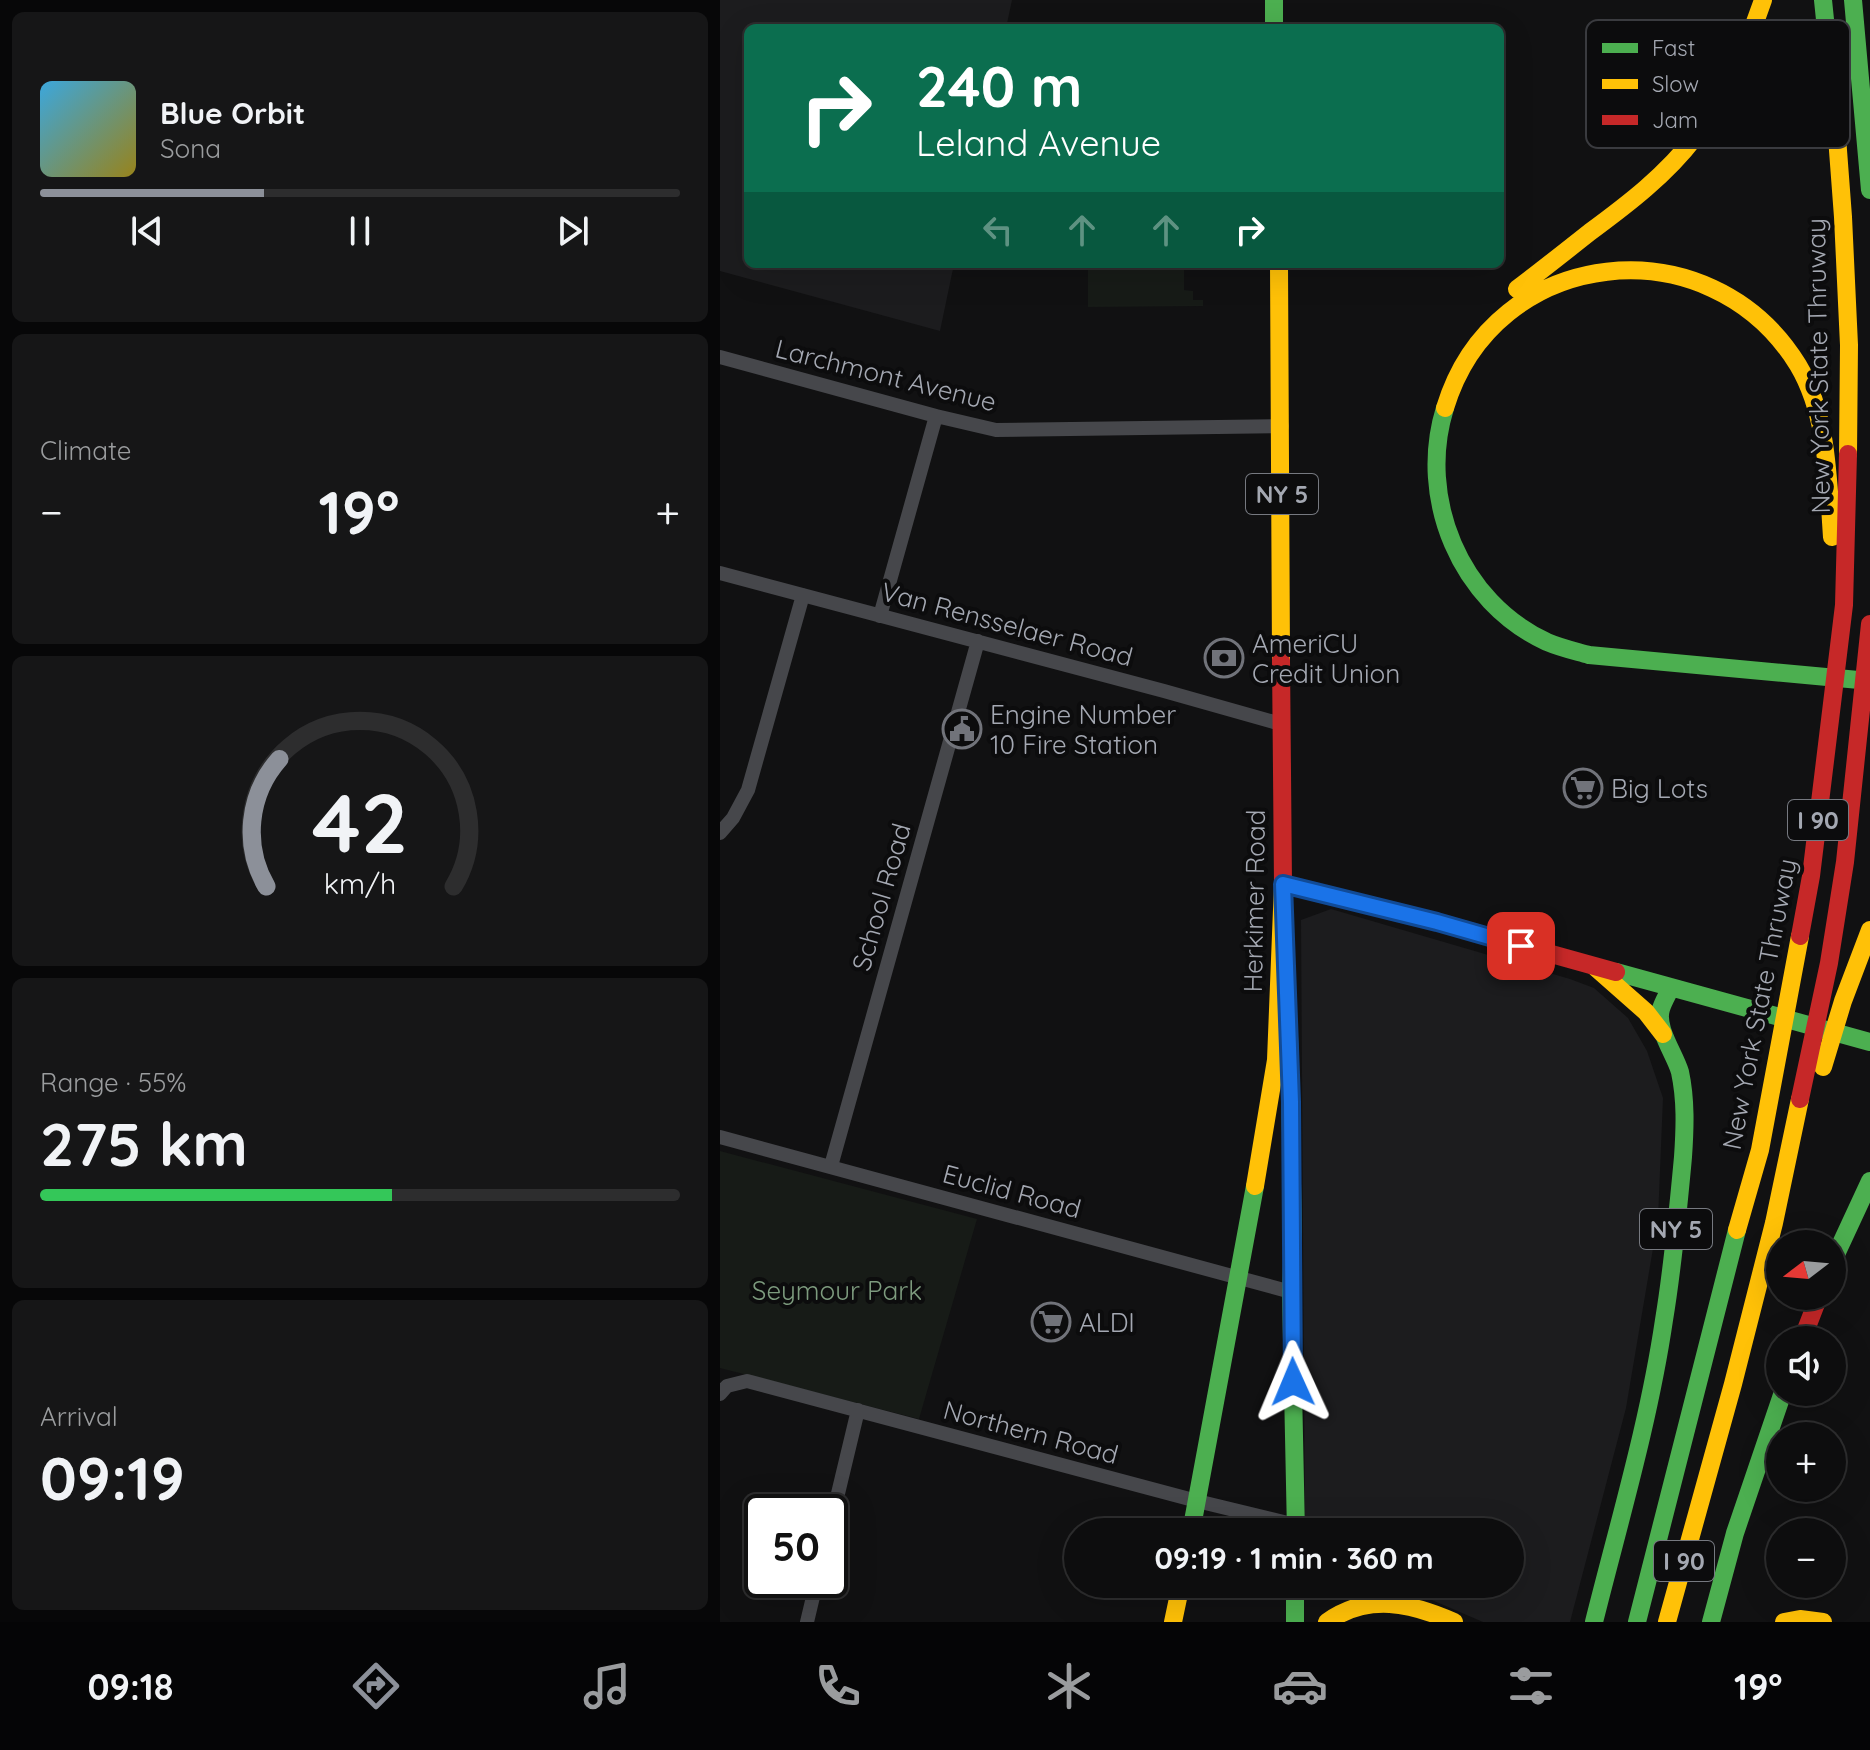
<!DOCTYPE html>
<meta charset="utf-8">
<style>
:root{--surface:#0d0d0e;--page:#161617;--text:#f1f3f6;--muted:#9a9c9e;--line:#2d2d2e;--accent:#8c9099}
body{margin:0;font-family:Quicksand,sans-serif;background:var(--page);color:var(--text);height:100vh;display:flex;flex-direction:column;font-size:30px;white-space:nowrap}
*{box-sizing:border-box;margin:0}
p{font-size:26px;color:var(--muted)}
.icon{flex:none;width:44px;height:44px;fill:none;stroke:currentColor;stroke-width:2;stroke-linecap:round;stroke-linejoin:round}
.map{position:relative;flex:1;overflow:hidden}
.side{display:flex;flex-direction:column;gap:12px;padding:12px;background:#070708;width:720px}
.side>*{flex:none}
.hud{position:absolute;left:24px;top:24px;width:760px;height:244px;border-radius:12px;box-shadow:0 8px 32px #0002,0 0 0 2px var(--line);background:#0b6e4f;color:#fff;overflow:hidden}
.needle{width:52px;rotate:254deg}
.controls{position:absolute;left:1046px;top:1230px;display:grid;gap:16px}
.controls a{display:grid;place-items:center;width:80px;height:80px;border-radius:50%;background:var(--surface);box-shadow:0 8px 32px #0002,0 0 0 2px var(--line);font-size:40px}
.speed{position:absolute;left:24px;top:1494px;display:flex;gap:16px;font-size:40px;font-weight:700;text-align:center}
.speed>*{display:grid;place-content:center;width:104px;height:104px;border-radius:50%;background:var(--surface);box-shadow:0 8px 32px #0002,0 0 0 2px var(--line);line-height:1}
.speed .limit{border:4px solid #111;border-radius:12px;background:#fff;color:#111}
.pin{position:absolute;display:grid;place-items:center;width:68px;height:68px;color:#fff;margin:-34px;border-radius:16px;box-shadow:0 4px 12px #0006}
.me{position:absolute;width:88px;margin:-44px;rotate:359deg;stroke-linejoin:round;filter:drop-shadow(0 0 6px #0008)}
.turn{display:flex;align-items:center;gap:28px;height:168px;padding:0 40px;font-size:36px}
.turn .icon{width:104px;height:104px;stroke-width:2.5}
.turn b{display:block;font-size:56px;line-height:68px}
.lanes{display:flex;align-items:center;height:76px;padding:0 40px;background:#0003;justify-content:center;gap:40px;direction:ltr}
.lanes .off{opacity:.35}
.big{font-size:60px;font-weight:800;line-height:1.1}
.side .tile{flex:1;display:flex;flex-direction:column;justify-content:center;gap:12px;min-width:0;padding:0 28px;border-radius:12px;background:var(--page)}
.side .dial{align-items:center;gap:0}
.dial svg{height:208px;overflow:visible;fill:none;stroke:var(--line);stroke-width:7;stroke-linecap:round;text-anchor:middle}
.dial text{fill:var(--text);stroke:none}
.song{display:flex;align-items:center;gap:24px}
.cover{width:96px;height:96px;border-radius:12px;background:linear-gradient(135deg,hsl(200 70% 55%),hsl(50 70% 35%))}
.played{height:8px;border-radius:4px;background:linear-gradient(90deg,var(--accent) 35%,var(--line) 35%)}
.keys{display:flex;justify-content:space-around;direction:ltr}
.heat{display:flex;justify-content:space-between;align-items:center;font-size:44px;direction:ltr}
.charge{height:12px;border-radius:6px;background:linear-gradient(90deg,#34c759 55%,var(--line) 0)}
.trip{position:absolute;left:344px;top:1518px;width:460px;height:80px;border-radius:40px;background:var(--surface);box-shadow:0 8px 32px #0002,0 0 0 2px var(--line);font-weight:800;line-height:80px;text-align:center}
.menu{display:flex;height:128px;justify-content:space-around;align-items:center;background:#050506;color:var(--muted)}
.menu .icon{width:56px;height:56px}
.menu .on{color:var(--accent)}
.menu b{font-size:36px;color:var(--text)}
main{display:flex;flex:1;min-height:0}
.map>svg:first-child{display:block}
.built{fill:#1c1c1e}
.green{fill:#171b17}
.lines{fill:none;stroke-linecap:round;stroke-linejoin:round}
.street{stroke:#46474b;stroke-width:14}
.fast{stroke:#4caf50;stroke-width:18}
.slow{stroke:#ffc107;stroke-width:18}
.jam{stroke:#c62828;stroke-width:18}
.route-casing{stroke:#114b97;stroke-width:20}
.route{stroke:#1a73e8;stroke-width:14}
.labels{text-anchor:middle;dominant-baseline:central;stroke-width:8;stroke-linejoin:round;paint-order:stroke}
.shield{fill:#0c0c0d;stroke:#767980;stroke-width:2}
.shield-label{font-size:24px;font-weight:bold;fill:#a4a8b2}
.street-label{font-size:26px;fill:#a4a8b2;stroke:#0c0c0d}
.poi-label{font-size:26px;fill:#a4a8b2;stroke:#0c0c0d;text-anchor:start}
.park-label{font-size:26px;fill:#7d9b7e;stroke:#0c0c0d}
.key{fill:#0c0c0d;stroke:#3a3b3f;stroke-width:2}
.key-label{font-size:22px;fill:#a4a8b2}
</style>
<main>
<section class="side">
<div class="tile">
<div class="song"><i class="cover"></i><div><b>Blue Orbit</b><p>Sona</p></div></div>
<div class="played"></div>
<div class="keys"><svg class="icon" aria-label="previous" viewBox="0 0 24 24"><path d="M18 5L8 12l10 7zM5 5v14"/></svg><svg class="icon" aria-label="pause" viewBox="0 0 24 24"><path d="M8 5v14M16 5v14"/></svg><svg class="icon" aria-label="next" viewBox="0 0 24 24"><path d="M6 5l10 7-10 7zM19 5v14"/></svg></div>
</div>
<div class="tile"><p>Climate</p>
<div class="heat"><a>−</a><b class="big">19°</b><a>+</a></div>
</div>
<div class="tile dial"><svg viewBox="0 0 100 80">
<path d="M14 69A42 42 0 1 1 86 69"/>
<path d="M14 69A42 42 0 0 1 19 20" stroke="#8c9099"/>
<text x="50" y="56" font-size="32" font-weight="700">42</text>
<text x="50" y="72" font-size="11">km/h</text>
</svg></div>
<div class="tile"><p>Range · 55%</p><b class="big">275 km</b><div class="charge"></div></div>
<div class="tile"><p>Arrival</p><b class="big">09:19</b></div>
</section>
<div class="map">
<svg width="1150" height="1622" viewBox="0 0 1150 1622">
<rect width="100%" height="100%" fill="#111112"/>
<path class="built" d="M0,0H292L286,28H28V264H234L220,331L0,271Z
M611,909L850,979L874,988L908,1018L927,1051L943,1098L938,1219L906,1408L850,1622H763L698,1594L585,1591V1584H790V1532H585L581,920Z"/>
<path class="green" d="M368,264H464V290L473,291V300H483V306L368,307Z
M0,1151L257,1219L199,1419L0,1368Z"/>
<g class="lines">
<path class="street" d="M0,357L216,416L276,430L562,426
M0,573L444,691L561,724
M160,616L216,416
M0,833L13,818L28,790L83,595
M0,1137L571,1292
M111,1166L258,641
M0,1394L7,1386L27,1381L477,1501L576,1525
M110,1527L138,1410
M87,1622L97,1580"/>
<path class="fast" d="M554,0V28
M1103,0L1117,137
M1133,0L1150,190
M725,408C697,498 740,602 827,642C841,648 855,651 869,655L1150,681
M896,972L1150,1042
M569,1036L573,1232L571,1292L576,1532
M1112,1263L1150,1181
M471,1532L535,1186
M575,1584V1622
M874,1622C899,1522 929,1422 944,1320C953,1266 958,1211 963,1157C965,1128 966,1100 960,1072C955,1054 935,1028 941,1009C943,1002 948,994 951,987
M917,1622L1017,1230
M991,1622L1015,1533L1063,1392"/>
<path class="slow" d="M1117,137L1123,217L1129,345L1128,454
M559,264L561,660
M797,289C822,270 846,251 870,232C908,204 946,175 975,137C1006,96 1026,49 1043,0
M725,408C774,245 990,222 1078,365C1108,415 1108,481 1112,537
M875,967L926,1012L943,1034
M1103,1067L1123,1001L1150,930
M535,1186L556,1060L563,884
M1017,1230L1040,1150L1080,936
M453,1622L461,1584
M607,1622C648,1593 691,1603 734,1622
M947,1622L1013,1384L1054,1223L1080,1099
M1064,1622L1080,1619L1103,1622"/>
<path class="jam" d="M561,660L563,884L717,922L896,972
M1080,936L1091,876L1124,605L1128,454
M1080,1099L1109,963L1125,862L1150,624
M1082,1340L1099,1296"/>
</g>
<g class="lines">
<defs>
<path id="route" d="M573,1382L571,1102L563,884L717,922L801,946"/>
</defs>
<use href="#route" class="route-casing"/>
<use href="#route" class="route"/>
</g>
<defs>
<symbol id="bank-ring" viewBox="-11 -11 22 22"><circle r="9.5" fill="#0c0c0d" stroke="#71737a" stroke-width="1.5"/><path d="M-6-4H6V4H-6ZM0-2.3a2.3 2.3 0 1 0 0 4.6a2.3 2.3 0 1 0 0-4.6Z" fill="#71737a"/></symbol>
<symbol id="civic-ring" viewBox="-11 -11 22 22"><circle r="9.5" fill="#0c0c0d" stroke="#71737a" stroke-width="1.5"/><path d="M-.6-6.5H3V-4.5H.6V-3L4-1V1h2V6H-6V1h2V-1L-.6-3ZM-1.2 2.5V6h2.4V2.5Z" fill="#71737a"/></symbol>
<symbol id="supermarket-ring" viewBox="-11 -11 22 22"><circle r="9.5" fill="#0c0c0d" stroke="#71737a" stroke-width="1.5"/><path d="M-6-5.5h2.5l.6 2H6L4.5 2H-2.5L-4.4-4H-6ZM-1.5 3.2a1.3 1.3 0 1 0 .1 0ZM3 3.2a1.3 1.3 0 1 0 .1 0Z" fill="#71737a"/></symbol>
</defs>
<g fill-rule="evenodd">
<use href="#bank-ring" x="482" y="636" width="44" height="44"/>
<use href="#civic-ring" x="220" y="707" width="44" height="44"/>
<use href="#supermarket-ring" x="841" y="766" width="44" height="44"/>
<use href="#supermarket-ring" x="309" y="1300" width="44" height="44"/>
</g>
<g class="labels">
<g class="shield">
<rect x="526" y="474" width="72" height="40" rx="6"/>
<rect x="1068" y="800" width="60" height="40" rx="6"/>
<rect x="920" y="1209" width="72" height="40" rx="6"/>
<rect x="934" y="1541" width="60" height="40" rx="6"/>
</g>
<g class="shield-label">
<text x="562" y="494">NY 5</text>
<text x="1098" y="820">I 90</text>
<text x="956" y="1229">NY 5</text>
<text x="964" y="1561">I 90</text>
</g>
<g class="street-label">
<text transform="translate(1098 366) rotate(-91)">New York State Thruway</text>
<text transform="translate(166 375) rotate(14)">Larchmont Avenue</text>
<text transform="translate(287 624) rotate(15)">Van Rensselaer Road</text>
<text transform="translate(161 897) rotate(-74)">School Road</text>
<text transform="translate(534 901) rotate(-89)">Herkimer Road</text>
<text transform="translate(1039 1004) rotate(-79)">New York State Thruway</text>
<text transform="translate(292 1191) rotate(15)">Euclid Road</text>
<text transform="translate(311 1432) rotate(15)">Northern Road</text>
</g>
<g class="poi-label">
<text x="532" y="643">AmeriCU<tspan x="532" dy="30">Credit Union</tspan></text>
<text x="270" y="714">Engine Number<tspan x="270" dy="30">10 Fire Station</tspan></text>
<text x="891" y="788">Big Lots</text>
<text x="359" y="1322">ALDI</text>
</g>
<g class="park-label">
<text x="117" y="1290">Seymour Park</text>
</g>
</g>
<rect x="866" y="20" width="264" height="128" rx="12" class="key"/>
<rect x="882" y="43" width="36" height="10" fill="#4caf50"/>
<rect x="882" y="79" width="36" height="10" fill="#ffc107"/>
<rect x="882" y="115" width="36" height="10" fill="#c62828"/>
<g class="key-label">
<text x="932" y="56">Fast</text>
<text x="932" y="92">Slow</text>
<text x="932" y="128">Jam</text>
</g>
</svg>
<div class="controls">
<a><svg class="needle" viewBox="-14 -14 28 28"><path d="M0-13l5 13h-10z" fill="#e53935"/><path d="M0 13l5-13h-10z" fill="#9a9c9e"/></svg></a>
<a><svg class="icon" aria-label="sound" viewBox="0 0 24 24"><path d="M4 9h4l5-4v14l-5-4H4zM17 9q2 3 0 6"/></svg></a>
<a>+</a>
<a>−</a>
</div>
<div class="speed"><div class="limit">50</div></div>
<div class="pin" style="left:801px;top:946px;background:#d93025"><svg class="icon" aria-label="arrive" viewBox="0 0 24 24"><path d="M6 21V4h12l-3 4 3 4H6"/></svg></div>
<svg class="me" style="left:573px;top:1382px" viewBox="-20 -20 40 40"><path d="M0-17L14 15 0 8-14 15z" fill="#1a73e8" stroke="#fff" stroke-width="4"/></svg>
<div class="trip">09:19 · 1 min · 360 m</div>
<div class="hud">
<div class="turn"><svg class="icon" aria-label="right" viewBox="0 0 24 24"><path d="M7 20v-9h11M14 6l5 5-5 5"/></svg><div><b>240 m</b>Leland Avenue</div></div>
<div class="lanes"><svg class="icon off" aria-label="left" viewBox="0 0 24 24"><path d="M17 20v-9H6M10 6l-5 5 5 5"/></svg><svg class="icon off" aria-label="ahead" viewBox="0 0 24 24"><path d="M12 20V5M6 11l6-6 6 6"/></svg><svg class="icon off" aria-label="ahead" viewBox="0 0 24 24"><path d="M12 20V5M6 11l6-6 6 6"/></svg><svg class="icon" aria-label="right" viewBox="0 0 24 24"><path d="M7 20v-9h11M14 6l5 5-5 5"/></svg></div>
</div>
</div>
</main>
<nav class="menu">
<b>09:18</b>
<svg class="icon on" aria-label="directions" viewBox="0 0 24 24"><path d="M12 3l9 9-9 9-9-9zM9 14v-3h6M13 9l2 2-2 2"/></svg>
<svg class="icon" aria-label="music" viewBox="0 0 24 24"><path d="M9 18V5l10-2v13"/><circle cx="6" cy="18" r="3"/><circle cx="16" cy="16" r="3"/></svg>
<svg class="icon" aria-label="phone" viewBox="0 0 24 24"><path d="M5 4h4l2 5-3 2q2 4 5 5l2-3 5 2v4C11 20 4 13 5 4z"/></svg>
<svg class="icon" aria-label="climate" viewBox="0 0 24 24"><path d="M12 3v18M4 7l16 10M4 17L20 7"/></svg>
<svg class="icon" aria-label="car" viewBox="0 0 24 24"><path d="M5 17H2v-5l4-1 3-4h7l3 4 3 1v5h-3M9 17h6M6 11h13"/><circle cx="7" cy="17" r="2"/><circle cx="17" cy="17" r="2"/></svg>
<svg class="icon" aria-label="filters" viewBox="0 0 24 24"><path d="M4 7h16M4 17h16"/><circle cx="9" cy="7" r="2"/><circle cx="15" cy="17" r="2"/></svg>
<b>19°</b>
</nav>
